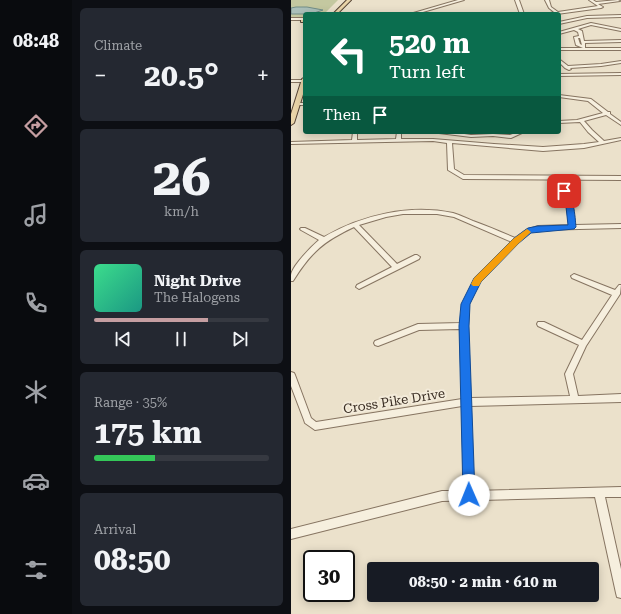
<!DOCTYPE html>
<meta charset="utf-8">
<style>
:root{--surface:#171b24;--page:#242831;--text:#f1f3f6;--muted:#9ea1a6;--line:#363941;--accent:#c59ea1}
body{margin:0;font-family:"Roboto Serif",serif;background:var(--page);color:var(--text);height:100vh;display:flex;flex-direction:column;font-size:15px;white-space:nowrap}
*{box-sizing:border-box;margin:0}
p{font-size:13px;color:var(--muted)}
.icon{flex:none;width:22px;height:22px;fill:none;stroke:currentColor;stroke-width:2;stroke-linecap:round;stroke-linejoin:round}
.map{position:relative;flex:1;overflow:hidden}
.drawer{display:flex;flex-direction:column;gap:8px;padding:8px;background:#0d0f14;width:219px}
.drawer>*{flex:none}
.guide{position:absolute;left:12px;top:12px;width:258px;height:122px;border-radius:4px;box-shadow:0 2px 10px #0003;background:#0b6e4f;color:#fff;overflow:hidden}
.speed{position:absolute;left:12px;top:550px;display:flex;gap:8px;font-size:20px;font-weight:700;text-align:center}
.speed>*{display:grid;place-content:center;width:52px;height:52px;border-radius:50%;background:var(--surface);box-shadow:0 2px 10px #0003;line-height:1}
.speed .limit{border:2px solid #111;border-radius:6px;background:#fff;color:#111}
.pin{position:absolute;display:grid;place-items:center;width:34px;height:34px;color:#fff;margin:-17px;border-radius:8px;box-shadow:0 2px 6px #0006}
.me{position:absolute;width:44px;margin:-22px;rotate:359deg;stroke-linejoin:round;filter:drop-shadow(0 0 3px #0008)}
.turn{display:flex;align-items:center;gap:14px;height:84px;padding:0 20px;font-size:18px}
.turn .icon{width:52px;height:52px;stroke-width:2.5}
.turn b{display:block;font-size:28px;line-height:34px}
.then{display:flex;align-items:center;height:38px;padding:0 20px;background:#0003;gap:8px;font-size:15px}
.big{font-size:30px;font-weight:700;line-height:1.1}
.drawer .card{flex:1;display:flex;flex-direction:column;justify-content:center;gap:6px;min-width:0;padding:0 14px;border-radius:6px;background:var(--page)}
.drawer .dial{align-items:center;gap:0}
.dial b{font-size:52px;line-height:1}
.song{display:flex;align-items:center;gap:12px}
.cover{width:48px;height:48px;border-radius:6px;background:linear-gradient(135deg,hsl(150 70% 55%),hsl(170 70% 35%))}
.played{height:4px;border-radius:2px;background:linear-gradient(90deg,var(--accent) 65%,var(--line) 65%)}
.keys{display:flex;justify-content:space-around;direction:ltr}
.heat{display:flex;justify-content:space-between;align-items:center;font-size:22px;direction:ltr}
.charge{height:6px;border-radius:3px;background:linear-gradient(90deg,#34c759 35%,var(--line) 0)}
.trip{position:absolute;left:76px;top:562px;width:232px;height:40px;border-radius:4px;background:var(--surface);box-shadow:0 2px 10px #0003;font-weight:700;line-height:40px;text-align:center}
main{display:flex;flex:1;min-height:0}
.dock{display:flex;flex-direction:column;width:72px;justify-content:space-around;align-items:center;background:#090b0e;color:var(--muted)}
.dock .icon{width:28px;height:28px}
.dock .on{color:var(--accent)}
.dock b{font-size:18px;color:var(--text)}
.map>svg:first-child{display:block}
.green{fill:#c4c8a0}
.water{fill:#abc0ba;stroke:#728e87}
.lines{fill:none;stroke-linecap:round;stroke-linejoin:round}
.minor-casing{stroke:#867461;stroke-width:2}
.major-casing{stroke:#554334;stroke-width:2}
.minor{fill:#f6efde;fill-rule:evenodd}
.major{fill:#e9d4a8;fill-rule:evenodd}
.route{fill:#1a73e8;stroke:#114b97}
.slow{fill:#f59e0b}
.labels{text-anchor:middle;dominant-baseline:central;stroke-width:4;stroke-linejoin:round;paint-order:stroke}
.street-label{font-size:13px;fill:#392d23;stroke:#f3ebda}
</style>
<main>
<nav class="dock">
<b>08:48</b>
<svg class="icon on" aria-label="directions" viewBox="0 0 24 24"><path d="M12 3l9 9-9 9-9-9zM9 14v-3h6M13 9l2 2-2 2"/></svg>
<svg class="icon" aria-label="music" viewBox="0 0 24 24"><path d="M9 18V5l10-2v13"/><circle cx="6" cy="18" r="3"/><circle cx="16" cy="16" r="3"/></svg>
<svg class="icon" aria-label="phone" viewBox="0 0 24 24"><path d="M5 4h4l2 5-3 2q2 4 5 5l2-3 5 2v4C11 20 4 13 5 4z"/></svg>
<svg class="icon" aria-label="climate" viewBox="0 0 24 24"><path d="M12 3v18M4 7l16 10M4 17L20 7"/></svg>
<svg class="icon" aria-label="car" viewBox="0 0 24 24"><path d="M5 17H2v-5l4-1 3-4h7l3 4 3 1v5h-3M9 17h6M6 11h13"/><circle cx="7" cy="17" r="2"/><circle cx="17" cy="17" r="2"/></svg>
<svg class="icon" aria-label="filters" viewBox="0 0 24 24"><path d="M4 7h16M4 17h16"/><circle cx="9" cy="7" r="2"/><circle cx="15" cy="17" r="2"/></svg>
</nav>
<section class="drawer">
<div class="card"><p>Climate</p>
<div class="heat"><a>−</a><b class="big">20.5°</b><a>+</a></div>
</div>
<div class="card dial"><b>26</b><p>km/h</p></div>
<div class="card">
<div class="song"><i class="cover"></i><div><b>Night Drive</b><p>The Halogens</p></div></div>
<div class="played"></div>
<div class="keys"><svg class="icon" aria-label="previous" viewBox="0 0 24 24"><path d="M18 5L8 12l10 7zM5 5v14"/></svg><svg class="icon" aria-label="pause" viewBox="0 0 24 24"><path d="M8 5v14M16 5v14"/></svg><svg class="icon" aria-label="next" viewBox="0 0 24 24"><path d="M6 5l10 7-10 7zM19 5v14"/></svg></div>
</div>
<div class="card"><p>Range · 35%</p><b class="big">175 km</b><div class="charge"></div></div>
<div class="card"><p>Arrival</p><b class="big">08:50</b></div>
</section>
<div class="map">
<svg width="330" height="614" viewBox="0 0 330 614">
<rect width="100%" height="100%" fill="#ebe1cb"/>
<path class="green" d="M0,0H47L33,14H14V17H0Z"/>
<path class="water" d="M5,7H16L32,10L20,14H0V8Z"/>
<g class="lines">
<defs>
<path id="minor" d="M167,0H173L125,14H119Z
M224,0H228L233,14H229Z
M254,0H258L260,7L267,12L307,6L298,0H302L305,2L327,0L329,1L307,4L312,7L310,8L266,14H256L263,12L258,8Z
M330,15V17L296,18L268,24V22L296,16Z
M0,18H14V20H0Z
M300,23L330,29V31L300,25L287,29L291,31L293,41L330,40V42L294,43V48H330V50H268V48H292L285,45L283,37L288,36L287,32L283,30L268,34V32ZM287,38H289L291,45L289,44Z
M268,59L277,66L310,64L330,61V63L310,66L279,68L280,69L278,70L274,68L268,62Z
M330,73V75L268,76V74Z
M0,80H13L14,82H0Z
M268,95L300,99L317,112H319V114L330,122V125L315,115L293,121L301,130L313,141L330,138V140L293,148L252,151L161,143L163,169L173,175L330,176V180L172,179L157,170L156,143L142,141L0,144V142L61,140L62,132H66V140L105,139L106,132H110V139H142L203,144L252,147L293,144L308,142L297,132L289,122L268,123V121L286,120L312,113L297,101L268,97Z
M4,103H14V105H4Z
M146,132H160L180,135L202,134L219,135L227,132H233L220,138L202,136L180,137L148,133Z
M273,189C282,195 283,215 284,225L330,224V228L247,230L239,232L227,242L189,281L178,304L177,326L179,398L279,396L274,374L288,345L247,326L246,324L247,322H253L291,340L321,295L281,278L280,276L283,274L324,290L328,285H330L329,294L295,346L282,374L287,396L330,394V402L179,406L183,491L330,487V497H314L330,569V598L326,597L325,593L304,497L151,501L0,539V529L151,491H173L171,406L24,430L14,423L13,420L0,386V372L3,373L4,375L20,418L25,422L171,399L169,329L128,330L87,346L84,345L83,343L84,341L127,324L170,323L172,304L184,278L221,242L163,217L146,214H112L95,217L68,225L106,264L124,255H126L129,257L128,259L68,289L65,287L66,285L101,267L63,227C33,241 20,252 2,281H0C0,279 0,277 0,275C1,266 21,246 28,240L10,230L9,229L10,228H14L33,237C71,215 118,204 162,213C169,215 175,218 182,221C196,226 210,232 224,238L235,230L247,226L278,225L276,207L270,191Z"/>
<path id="major" d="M56,0H60L46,14H42Z
M10,20H14V22H10Z
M14,77V88L3,123L0,125V114L11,79Z"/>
</defs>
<use href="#minor" class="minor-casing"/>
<use href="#major" class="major-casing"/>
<use href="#minor" class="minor"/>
<use href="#major" class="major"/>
</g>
<path class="route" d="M273,189C283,193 284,217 285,227L283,229L240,233L228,243L190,282L179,304L178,326L184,495L183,499L178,501L174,499L172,495L168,326L170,304L183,278L222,239L237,228L247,226L277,225L275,207L270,191Z"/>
<path class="slow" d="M236,229L240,232L239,233L228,243L190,282L188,286H182L180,284L183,278L222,239Z"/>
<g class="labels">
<g class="street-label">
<text transform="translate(103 401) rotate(-9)">Cross Pike Drive</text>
</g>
</g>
</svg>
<div class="speed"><div class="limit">30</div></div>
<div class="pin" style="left:273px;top:191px;background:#d93025"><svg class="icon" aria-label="arrive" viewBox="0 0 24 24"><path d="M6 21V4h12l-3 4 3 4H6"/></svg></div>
<svg class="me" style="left:178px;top:495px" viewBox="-20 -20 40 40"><circle r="19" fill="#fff"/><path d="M0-13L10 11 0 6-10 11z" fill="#1a73e8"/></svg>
<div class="trip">08:50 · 2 min · 610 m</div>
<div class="guide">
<div class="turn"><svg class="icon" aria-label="left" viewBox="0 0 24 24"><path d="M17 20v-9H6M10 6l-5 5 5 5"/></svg><div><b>520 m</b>Turn left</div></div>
<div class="then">Then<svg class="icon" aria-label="arrive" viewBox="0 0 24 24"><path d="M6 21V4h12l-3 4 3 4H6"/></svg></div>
</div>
</div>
</main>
